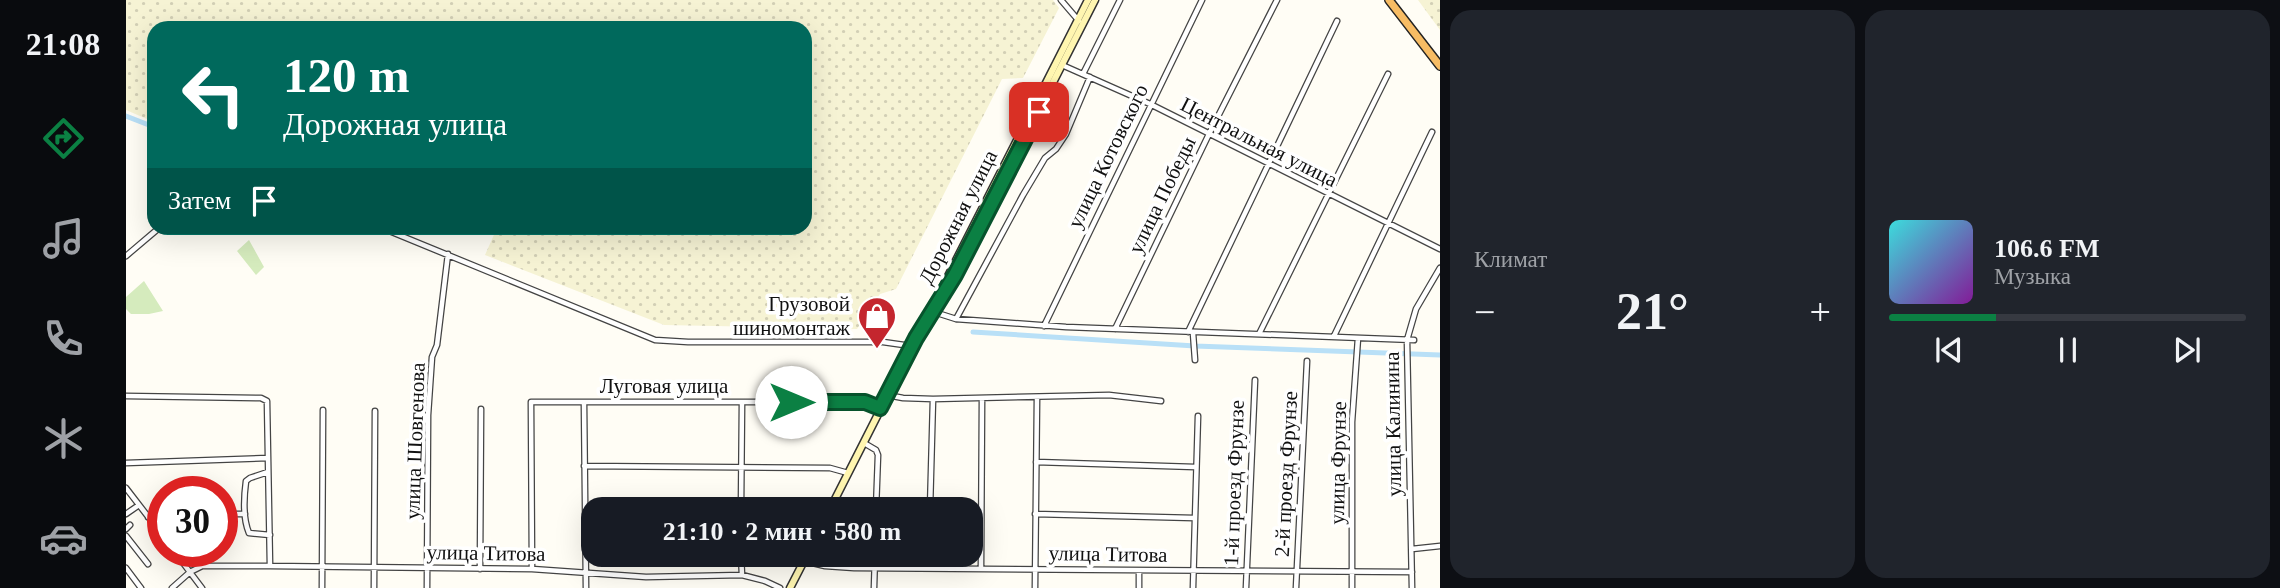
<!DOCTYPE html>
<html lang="ru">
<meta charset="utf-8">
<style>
:root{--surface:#171b24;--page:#20242c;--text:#f1f3f6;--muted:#9ea1a6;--line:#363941;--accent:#0b8043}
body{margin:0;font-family:"Times New Roman",serif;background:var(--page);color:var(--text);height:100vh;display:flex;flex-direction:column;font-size:26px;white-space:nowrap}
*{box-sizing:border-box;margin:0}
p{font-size:23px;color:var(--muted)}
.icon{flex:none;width:38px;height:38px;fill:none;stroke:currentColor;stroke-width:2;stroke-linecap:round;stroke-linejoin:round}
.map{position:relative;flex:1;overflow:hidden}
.drawer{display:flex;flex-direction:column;gap:10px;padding:10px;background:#0d0f14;width:840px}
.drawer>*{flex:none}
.guide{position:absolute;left:21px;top:21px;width:665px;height:214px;border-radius:21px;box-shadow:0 7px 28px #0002;background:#00695c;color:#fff;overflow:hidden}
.speed{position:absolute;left:21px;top:476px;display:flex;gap:14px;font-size:35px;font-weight:700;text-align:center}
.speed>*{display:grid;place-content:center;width:91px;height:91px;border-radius:50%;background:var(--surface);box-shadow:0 7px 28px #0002;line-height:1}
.speed .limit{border:10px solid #d22;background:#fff;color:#111}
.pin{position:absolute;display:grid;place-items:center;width:60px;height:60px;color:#fff;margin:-30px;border-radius:14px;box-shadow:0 4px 10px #0006}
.me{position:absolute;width:77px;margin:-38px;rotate:90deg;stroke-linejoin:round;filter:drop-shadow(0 0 5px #0008)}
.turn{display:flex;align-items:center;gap:24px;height:147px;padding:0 21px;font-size:32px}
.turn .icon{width:91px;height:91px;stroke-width:2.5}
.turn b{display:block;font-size:49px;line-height:60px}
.then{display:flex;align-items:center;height:66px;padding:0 21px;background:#0003;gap:14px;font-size:26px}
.big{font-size:52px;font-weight:600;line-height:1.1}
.drawer .card{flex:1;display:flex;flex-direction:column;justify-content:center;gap:10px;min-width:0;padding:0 24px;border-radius:21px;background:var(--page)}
.song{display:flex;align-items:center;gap:21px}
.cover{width:84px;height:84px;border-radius:10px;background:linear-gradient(135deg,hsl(180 70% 55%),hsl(290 70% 35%))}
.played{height:7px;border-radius:4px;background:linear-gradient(90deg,var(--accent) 30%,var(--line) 30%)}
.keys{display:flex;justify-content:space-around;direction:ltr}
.heat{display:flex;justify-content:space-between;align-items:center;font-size:38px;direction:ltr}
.drawer .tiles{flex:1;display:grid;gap:10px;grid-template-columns:repeat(2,1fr)}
.trip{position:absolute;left:455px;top:497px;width:402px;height:70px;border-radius:21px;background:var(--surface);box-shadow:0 7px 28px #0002;font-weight:600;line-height:70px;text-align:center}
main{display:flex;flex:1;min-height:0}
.dock{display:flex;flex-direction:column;width:126px;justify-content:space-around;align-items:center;background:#090b0e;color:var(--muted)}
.dock .icon{width:49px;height:49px}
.dock .current{color:var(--accent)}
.dock b{font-size:32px;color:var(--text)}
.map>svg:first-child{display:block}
.farmland{fill:url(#farmland-dots)}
.grass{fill:#d5ebbd}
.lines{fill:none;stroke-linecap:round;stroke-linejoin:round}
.canal{stroke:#b9e0f7;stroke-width:5}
.minor-casing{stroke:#444;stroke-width:7}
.secondary-casing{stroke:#333;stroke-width:9}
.trunk-casing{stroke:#222;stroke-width:10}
.minor{stroke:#fff;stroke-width:4.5}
.secondary{stroke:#fff6b0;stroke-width:6}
.trunk{stroke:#f7bc64;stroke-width:7}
.route-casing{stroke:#07532c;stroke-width:18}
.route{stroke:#0b8043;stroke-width:12}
.labels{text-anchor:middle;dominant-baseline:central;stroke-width:7;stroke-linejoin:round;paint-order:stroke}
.street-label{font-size:21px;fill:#111;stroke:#fff}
.poi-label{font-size:21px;fill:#111;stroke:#fff;text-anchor:end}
</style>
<main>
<nav class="dock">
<b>21:08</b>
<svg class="icon current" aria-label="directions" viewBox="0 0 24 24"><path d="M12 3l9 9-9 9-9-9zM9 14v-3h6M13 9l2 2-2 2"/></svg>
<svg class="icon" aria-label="music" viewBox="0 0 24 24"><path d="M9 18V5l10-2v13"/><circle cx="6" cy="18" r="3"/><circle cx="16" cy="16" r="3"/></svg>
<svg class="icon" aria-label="phone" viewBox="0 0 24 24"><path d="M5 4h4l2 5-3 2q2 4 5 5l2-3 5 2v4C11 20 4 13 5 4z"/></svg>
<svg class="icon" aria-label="climate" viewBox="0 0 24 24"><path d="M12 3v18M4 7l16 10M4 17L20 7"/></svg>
<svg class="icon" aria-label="car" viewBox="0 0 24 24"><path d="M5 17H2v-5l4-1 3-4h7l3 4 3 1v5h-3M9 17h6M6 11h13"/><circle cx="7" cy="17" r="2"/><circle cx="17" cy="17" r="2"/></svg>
</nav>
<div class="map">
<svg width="1314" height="588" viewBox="0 0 1314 588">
<defs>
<pattern id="farmland-dots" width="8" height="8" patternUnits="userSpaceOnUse" patternTransform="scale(1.75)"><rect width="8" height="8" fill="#f6f3d4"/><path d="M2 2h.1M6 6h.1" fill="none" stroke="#d2cfb5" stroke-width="1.8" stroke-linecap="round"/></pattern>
</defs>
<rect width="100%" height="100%" fill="#fffdf5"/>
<path class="farmland" d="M0,0H927L933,8L897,78L876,79L770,289L754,294L731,329L538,325L359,255L371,228H679V28H28V122L0,110Z
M1292,0H1314V30Z"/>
<path class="grass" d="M123,240L138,267L130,275L111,251Z
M18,281L37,311L23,314H5L0,309V297Z"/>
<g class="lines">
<path class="canal" d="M0,116L28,127
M847,332L1069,346L1314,355"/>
<defs>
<path id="minor" d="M935,0L953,21
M936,65L1024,104L1314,249
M957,74L994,0
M256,228L529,340L562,342H757L785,346
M0,256L33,228
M808,312L830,319L940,327L1288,340
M830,319L897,195L919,158L930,149L940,134L964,77
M918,326L1076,0
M989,329L1083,134L1151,0
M1062,332L1211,21
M1067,333L1069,360
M1133,334L1262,74
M1208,336L1306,132
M761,395L777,398L807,399L983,395L1035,401
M0,396L135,398L141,401L144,566
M458,403L460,588
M738,443L750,450L752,455L750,509
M910,462L1069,467
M0,463L142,458
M458,466L704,468L722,473
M142,472L124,478L120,481C118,496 117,519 123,533L144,535
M0,488L37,536
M615,509L616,402
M804,509L807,399
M0,514L13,505
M96,514H119
M909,514L1068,518
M22,517L37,516
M0,529L4,525
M0,536L22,564
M1286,549L1314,546
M48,551L76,588
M615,555L616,575
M678,561L699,566L728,568L1286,572
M802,567L803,555
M855,567L856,399
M0,568L15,588
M354,569L355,409
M406,569L405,402H739L754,409
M46,588L64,572L76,566H144L406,569L520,577L616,575L639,581L654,588
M196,588L197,410
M248,588L249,411
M301,588L302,415L306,357L311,345L322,254
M748,588L749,555
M909,588L911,397
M1013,588V571
M1067,588L1072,416
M1120,588L1129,380
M1170,588L1181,361
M1226,588V422L1232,338
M1286,588L1281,340L1290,309L1314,268"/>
<path id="secondary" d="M805,316L829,275L969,0
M704,509L962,0
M664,588L681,555"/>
<path id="trunk" d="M1263,0L1314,66"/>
</defs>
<use href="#minor" class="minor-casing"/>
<use href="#secondary" class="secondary-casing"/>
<use href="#trunk" class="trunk-casing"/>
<use href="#minor" class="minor"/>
<use href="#secondary" class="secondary"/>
<use href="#trunk" class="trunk"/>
</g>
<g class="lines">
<defs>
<path id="route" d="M665,402H739L754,408L790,338L829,275L913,112"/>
</defs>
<use href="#route" class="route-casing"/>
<use href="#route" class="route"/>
</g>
<defs>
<symbol id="shop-pin" viewBox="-11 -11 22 30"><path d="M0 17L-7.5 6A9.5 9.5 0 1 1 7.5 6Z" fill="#c4262e" stroke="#fff"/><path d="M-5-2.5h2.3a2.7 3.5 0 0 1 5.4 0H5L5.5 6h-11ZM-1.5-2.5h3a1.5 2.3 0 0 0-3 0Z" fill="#fff"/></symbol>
</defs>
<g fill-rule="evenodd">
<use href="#shop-pin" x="729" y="294" width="44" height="60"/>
</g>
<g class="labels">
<g class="street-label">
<text transform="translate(1133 142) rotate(27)">Центральная улица</text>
<text transform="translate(982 156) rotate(-64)">улица Котовского</text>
<text transform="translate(1036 195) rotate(-64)">улица Победы</text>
<text transform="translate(832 217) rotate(-63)">Дорожная улица</text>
<text x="538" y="386">Луговая улица</text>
<text transform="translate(1267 424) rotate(-91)">улица Калинина</text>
<text transform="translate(289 441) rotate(-88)">улица Шовгенова</text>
<text transform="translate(1212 463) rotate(-89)">улица Фрунзе</text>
<text transform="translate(1160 474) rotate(-87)">2-й проезд Фрунзе</text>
<text transform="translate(1108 483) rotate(-88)">1-й проезд Фрунзе</text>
<text transform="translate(360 553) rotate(1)">улица Титова</text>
<text transform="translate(982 554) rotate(1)">улица Титова</text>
</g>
<g class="poi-label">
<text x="724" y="304">Грузовой<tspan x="724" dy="24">шиномонтаж</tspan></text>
</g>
</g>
</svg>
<div class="speed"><div class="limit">30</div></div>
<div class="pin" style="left:913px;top:112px;background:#d93025"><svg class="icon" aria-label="arrive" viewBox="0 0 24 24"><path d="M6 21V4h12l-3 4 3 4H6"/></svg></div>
<svg class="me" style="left:665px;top:402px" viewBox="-20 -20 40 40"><circle r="19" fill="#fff"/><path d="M0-13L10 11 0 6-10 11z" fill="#0b8043"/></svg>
<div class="trip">21:10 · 2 мин · 580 m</div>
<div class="guide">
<div class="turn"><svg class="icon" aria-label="left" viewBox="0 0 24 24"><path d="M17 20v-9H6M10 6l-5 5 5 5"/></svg><div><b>120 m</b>Дорожная улица</div></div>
<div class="then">Затем<svg class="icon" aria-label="arrive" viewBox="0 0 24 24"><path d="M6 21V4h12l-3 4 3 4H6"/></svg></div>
</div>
</div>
<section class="drawer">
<div class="tiles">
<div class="card"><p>Климат</p>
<div class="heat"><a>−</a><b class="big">21°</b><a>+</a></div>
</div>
<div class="card">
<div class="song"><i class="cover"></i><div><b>106.6 FM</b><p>Музыка</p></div></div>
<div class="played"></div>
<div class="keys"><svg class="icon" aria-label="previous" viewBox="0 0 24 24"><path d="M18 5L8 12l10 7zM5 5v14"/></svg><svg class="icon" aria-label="pause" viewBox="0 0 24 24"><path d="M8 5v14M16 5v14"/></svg><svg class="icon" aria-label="next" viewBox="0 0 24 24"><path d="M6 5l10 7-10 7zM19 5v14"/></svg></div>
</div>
</div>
</section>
</main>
